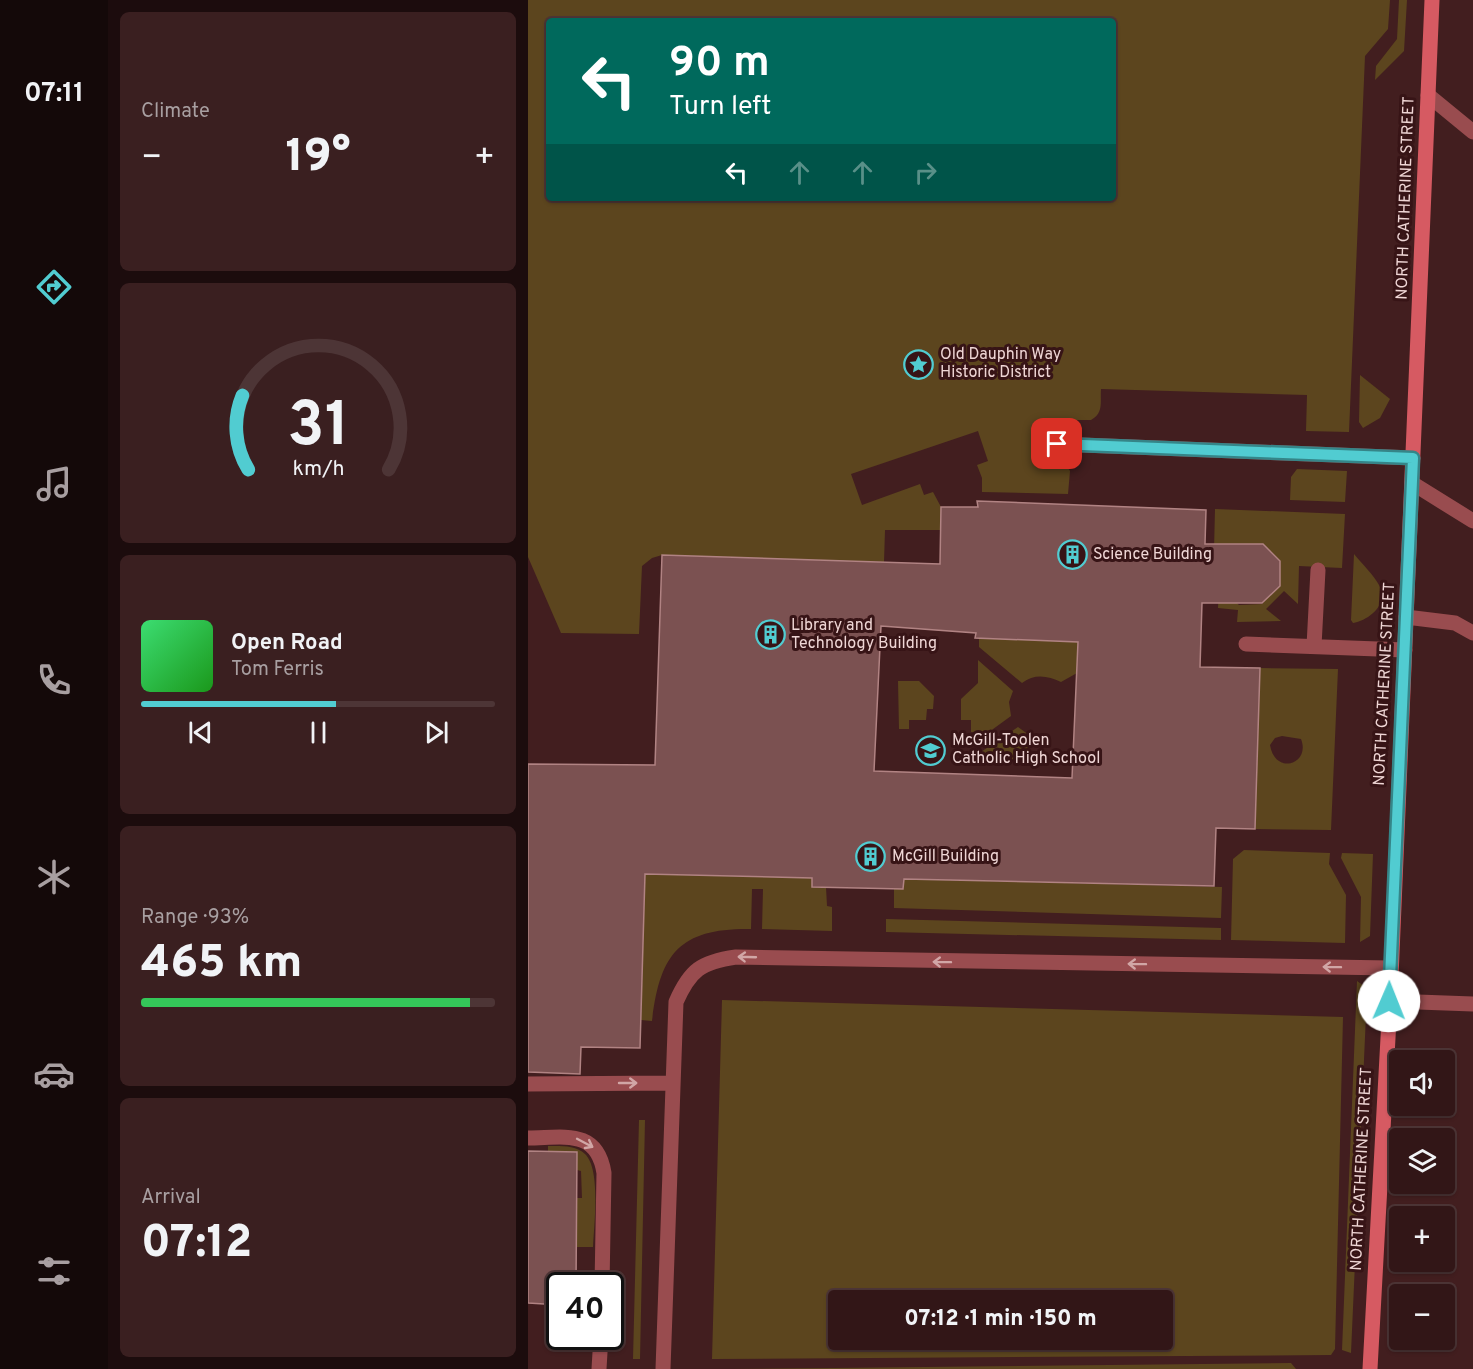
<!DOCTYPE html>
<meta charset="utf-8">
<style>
:root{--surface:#321617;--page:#3a1f20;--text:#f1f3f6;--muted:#a89fa1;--line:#4d3536;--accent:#51ccd1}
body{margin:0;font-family:Overpass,sans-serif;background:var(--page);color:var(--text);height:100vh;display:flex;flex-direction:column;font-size:22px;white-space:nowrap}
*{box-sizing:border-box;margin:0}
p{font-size:20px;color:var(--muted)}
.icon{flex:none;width:33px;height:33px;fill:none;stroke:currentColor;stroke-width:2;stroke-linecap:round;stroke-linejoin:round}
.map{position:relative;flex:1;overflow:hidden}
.details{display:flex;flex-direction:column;gap:12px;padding:12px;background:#1c0c0d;width:420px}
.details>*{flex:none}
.guide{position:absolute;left:18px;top:18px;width:570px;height:183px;border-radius:6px;box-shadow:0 2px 4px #0004,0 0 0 2px var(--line);background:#00695c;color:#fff;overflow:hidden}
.fabs{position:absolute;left:861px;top:1050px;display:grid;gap:12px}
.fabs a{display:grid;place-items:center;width:66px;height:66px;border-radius:6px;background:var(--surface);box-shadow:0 2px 4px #0004,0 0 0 2px var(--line);font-size:30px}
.speed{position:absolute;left:18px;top:1272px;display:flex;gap:12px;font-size:30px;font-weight:700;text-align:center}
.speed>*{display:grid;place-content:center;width:78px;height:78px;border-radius:50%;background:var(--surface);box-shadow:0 2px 4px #0004,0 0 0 2px var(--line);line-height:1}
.speed .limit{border:3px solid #111;border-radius:9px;background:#fff;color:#111}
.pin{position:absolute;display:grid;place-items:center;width:51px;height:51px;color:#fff;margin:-26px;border-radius:12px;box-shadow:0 3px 9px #0006}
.me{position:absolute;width:66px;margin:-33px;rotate:1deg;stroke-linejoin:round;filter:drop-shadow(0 0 4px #0008)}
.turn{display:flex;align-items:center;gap:21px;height:126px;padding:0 24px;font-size:27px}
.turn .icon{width:78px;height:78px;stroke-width:2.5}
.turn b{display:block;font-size:42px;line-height:51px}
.lanes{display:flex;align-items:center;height:57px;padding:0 24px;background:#0003;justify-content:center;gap:30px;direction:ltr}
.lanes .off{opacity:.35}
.big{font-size:45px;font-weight:800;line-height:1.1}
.details .widget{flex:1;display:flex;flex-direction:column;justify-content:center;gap:9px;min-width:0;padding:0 21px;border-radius:9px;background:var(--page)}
.details .dial{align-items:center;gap:0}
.dial svg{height:156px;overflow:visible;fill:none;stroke:var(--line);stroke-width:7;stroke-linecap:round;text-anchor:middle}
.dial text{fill:var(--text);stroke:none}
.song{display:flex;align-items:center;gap:18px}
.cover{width:72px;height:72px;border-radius:9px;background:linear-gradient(135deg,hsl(140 70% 55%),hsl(120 70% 35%))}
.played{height:6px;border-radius:3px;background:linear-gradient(90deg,var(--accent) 55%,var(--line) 55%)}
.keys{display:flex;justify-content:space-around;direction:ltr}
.heat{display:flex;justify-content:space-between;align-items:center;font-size:33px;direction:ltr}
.charge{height:9px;border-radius:4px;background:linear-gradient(90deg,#34c759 93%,var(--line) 0)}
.trip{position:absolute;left:300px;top:1290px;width:345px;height:60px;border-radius:6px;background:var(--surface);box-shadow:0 2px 4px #0004,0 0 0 2px var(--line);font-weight:800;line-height:60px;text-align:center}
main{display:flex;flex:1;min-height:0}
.tabs{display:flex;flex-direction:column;width:108px;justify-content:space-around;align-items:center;background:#140909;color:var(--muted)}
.tabs .icon{width:42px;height:42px}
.tabs .active{color:var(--accent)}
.tabs b{font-size:27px;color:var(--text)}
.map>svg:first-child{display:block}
.green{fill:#5c451e;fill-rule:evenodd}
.building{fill:#7b5151;stroke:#b18383;stroke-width:1.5;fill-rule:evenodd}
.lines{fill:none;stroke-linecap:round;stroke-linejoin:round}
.lane{stroke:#994c4f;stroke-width:15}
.street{stroke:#994c4f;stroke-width:15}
.secondary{stroke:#d65a62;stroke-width:15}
.oneway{stroke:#d1a6a6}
.route-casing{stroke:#358588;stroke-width:15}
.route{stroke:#51ccd1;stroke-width:10}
.labels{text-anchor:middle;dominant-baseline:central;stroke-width:6;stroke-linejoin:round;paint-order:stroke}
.street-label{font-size:16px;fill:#efd6d5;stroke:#371416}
.poi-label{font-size:16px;fill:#efd6d5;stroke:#371416;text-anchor:start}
</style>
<main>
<nav class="tabs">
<b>07:11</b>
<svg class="icon active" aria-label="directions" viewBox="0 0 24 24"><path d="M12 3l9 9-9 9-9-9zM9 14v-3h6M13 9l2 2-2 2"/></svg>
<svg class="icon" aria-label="music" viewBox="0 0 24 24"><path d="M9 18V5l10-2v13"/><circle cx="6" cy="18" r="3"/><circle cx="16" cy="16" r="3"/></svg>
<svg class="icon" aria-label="phone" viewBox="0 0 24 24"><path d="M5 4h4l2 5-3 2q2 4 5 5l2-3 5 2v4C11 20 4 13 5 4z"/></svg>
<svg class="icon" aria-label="climate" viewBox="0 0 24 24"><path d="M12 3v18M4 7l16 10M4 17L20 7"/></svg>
<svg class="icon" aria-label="car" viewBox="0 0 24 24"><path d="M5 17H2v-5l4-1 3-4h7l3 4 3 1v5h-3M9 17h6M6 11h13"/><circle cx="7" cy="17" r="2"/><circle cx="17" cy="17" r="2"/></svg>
<svg class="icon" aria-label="filters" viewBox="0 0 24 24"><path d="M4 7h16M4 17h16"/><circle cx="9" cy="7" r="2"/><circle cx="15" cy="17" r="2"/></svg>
</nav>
<section class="details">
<div class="widget"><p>Climate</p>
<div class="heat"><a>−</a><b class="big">19°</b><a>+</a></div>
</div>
<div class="widget dial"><svg viewBox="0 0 100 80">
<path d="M14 69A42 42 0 1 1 86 69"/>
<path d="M14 69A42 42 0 0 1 11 31" stroke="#51ccd1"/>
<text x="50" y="56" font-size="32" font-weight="700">31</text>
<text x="50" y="72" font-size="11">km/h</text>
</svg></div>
<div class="widget">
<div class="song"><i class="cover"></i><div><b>Open Road</b><p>Tom Ferris</p></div></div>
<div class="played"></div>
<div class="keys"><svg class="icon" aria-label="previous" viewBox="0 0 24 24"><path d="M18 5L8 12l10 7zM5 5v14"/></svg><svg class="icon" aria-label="pause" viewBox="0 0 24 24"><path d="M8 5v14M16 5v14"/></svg><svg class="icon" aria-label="next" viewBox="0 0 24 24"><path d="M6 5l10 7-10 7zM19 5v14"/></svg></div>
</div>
<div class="widget"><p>Range · 93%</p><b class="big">465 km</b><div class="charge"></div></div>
<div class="widget"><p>Arrival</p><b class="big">07:12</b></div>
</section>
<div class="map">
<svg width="945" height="1369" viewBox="0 0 945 1369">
<rect width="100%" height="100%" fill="#421e1f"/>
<path class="green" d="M0,0H862L860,29L837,56L821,432L778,431L779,395L573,389C572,402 576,413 563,420H514L513,461L538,465L542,471L540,494L454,492V478L449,465L460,461L450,431L323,474L334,505L392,484L396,495L405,492L413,507V530H357L356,562L134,555L124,558L114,566L111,634L33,633L0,557ZM21,21H585V198H21Z
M871,0H879L876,51L847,80L848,66L869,39Z
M832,375L862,399L852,418L835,428L831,422Z
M769,469L819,471L817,502L762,500L763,477Z
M687,509L817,514L814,568L771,566L770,604L756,591L738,609L753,621L709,622L710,610L690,608L691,586L711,605L734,604L748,589L686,550Z
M826,554C834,564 845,574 851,585C861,604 842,620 825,623L823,620Z
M451,638L586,643L549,662V673L533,682C520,676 507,673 494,683L451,647Z
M450,660L485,691L481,702L483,716L461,732H443V720H433V699L450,683Z
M732,668L810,669L803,830L727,829ZM754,736L773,739C783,764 747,776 742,745L747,738Z
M370,681H391L406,696L405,709H399L398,720H381V729H371Z
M490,727L501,735L499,760L444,758Z
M716,850L802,853L801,864L818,895L817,943L703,940L705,859Z
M814,853L845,854L842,936L832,942L833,897L813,858Z
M117,874L284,878V887H298L299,906L304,907V931L234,929L235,889H224L223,929C152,928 132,953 124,1021L113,1020Z
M376,879L694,887L693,918L366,908V889H375Z
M358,919L693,928V940L358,932Z
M829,981L836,986L839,992L823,1353L814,1350Z
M194,1000L815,1017L807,1349L803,1355L184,1359ZM310,1300H634V1340H310Z
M111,1120H117L112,1359H105Z
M20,1146C32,1146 48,1145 57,1154C73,1169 66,1225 65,1247H49V1198H54L53,1171L49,1170V1152H20Z
M763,1363L768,1369H202Z"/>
<path class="building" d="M449,501L678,510L677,544H735L752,561V586L734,603H674L672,667L732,668L727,829L688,828L686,886L376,879L375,889L284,887V878L117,874L112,1048L53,1047L52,1074L0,1072V764L127,765L134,555L412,564L413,507H450ZM353,626L448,633L447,638L550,642L544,778L346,771Z
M0,1151L49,1152L48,1286H32V1305L0,1303Z"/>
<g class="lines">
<path class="lane" d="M529,444L885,458
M884,483L945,521
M878,617L927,623L945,633
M718,644L877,650
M786,646L790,570
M862,1001L945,1004
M0,1084L144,1083
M0,1138C35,1138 69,1128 76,1173L74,1286
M71,1369L73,1336
M135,1369L148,1002C162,970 173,962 208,957L862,968"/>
<path class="street" d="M900,95L945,132"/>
<path class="secondary" d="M842,1369L862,1001L904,0"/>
</g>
<defs><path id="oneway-shaft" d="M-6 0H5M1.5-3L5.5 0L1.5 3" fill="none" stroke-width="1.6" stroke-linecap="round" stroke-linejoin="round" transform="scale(1.5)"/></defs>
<g class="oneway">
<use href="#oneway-shaft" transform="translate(219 957) rotate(-178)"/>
<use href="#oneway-shaft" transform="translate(414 962) rotate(-179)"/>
<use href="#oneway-shaft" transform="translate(609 964) rotate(-179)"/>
<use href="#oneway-shaft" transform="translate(804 967) rotate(-179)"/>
<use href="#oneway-shaft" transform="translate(100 1083)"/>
<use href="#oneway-shaft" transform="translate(57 1143) rotate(28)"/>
</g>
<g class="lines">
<defs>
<path id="route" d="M529,444L885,458L861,1001"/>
</defs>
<use href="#route" class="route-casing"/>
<use href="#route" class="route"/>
</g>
<defs>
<symbol id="sight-ring" viewBox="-11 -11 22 22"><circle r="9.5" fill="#371416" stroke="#51ccd1" stroke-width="1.5"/><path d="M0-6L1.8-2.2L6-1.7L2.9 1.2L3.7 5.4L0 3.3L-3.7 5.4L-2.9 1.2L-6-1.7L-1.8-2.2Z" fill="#51ccd1"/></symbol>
<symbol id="building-ring" viewBox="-11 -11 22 22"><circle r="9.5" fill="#371416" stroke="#51ccd1" stroke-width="1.5"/><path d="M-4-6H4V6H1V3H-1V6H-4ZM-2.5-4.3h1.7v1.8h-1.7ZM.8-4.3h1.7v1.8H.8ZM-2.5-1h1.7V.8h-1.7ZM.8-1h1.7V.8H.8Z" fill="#51ccd1"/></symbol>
<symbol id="school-ring" viewBox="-11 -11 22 22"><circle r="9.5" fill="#371416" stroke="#51ccd1" stroke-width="1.5"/><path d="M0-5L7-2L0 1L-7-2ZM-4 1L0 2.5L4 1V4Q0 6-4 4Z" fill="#51ccd1"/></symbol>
</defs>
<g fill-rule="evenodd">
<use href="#sight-ring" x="374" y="348" width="33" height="33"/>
<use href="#building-ring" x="528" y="538" width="33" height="33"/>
<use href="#building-ring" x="226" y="618" width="33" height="33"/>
<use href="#school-ring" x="386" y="734" width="33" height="33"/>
<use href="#building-ring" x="326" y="840" width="33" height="33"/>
</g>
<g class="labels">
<g class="street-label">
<text transform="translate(878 198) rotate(-88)">NORTH CATHERINE STREET</text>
<text transform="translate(857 684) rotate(-87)">NORTH CATHERINE STREET</text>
<text transform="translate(834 1169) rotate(-87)">NORTH CATHERINE STREET</text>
</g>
<g class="poi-label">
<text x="412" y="355">Old Dauphin Way<tspan x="412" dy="18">Historic District</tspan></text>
<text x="565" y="555">Science Building</text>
<text x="263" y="626">Library and<tspan x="263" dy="18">Technology Building</tspan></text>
<text x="424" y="741">McGill-Toolen<tspan x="424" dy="18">Catholic High School</tspan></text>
<text x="364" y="857">McGill Building</text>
</g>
</g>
</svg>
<div class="fabs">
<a><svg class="icon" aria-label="sound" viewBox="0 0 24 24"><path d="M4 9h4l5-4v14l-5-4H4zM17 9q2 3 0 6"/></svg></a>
<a><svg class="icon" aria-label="layers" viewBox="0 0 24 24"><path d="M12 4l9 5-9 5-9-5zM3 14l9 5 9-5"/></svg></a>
<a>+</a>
<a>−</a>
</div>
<div class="speed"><div class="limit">40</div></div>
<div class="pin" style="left:529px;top:444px;background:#d93025"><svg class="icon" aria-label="arrive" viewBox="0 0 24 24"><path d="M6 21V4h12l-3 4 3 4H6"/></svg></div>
<svg class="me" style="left:861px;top:1001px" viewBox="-20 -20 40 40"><circle r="19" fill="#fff"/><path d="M0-13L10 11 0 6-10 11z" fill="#51ccd1"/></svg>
<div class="trip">07:12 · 1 min · 150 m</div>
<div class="guide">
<div class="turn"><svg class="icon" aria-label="left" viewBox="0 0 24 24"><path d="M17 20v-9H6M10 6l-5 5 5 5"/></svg><div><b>90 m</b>Turn left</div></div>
<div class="lanes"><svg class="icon" aria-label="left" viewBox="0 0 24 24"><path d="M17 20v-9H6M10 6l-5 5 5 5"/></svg><svg class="icon off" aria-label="ahead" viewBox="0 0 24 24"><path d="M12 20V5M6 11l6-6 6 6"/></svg><svg class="icon off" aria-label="ahead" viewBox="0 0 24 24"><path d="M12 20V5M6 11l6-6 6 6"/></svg><svg class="icon off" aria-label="right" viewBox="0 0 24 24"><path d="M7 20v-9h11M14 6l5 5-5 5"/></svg></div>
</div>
</div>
</main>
